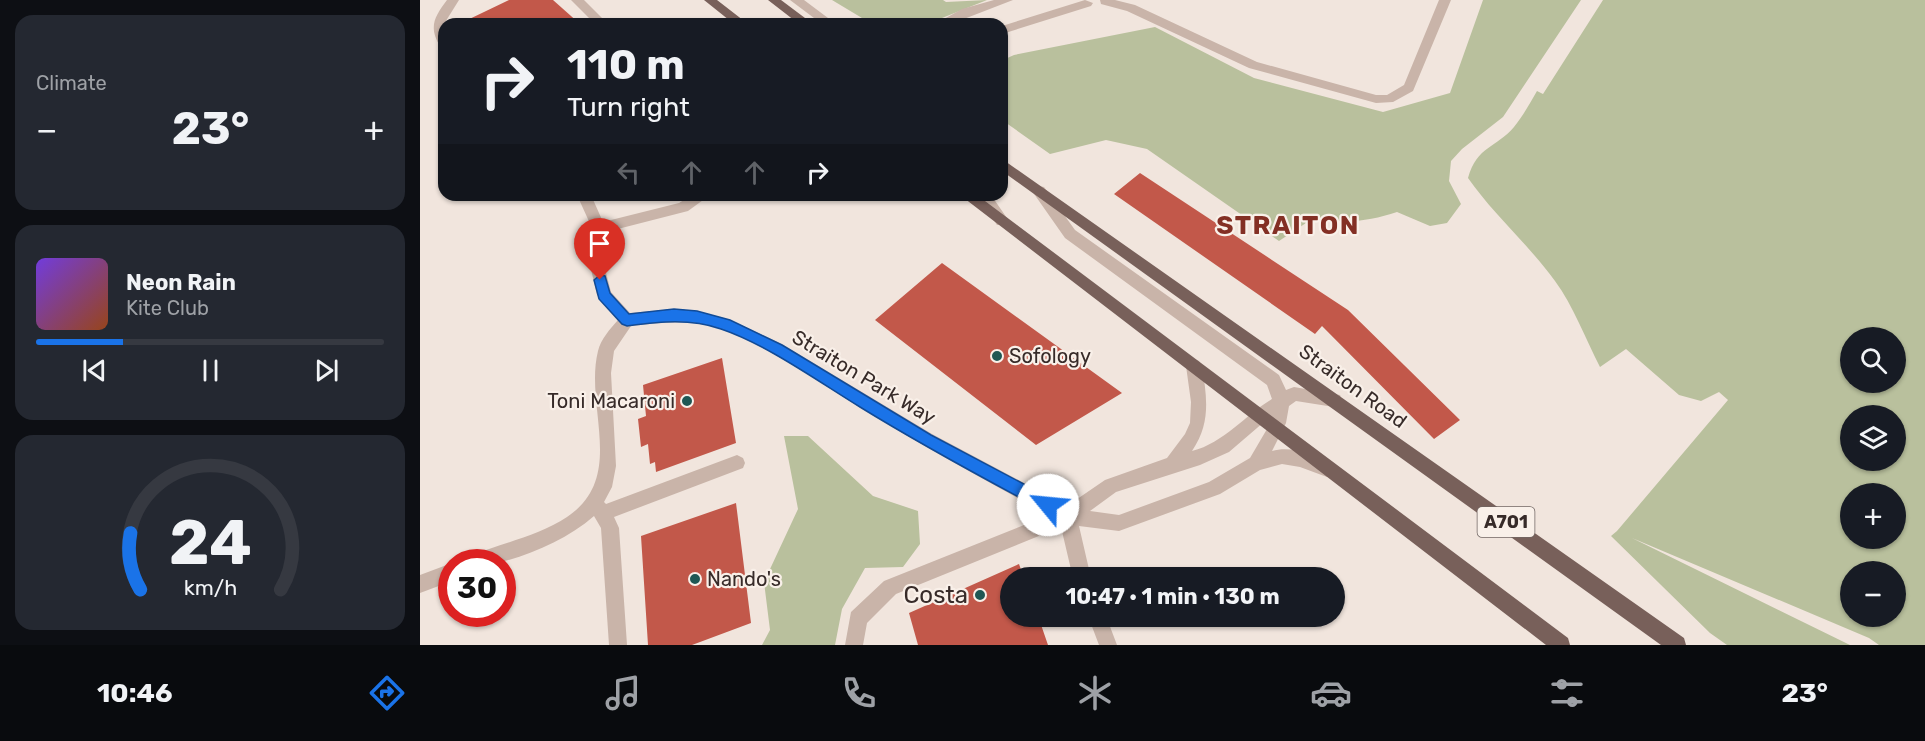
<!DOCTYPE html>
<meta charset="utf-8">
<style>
:root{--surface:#171b24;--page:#242831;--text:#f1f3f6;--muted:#9ea1a6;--line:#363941;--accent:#1a73e8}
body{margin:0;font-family:Rubik,sans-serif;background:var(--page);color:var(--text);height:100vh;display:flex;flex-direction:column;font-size:22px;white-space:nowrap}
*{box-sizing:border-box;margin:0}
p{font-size:20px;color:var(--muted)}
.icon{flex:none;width:33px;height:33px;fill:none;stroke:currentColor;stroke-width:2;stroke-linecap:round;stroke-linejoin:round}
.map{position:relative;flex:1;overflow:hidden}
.drawer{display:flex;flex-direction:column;gap:15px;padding:15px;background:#0d0f14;width:420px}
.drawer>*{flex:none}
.top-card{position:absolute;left:18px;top:18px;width:570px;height:183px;border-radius:18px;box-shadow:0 2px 4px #0004;background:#171b24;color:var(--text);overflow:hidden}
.fabs{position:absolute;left:1420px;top:327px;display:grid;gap:12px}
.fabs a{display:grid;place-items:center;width:66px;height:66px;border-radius:50%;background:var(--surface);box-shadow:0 2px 4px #0004;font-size:30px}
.speed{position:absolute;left:18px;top:549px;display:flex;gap:12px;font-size:30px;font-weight:700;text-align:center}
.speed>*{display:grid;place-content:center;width:78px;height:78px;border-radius:50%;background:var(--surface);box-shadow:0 2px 4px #0004;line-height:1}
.speed .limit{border:9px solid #d22;background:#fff;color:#111}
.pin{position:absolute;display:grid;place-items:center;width:51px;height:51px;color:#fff;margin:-62px -26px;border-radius:50% 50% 50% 0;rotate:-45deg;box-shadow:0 0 6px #0007}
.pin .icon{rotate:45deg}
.me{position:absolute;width:66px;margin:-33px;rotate:298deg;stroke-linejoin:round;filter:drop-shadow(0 0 4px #0008)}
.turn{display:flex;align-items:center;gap:21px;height:126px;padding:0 30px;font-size:27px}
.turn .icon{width:78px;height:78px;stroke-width:2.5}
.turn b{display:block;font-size:42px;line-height:51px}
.lanes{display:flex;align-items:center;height:57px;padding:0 30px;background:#0003;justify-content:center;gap:30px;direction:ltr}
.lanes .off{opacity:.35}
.big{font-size:45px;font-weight:700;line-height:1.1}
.drawer .tile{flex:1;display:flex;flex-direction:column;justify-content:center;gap:9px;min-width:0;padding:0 21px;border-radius:18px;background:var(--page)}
.drawer .dial{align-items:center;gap:0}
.dial svg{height:156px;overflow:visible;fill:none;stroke:var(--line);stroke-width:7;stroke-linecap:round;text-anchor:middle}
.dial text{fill:var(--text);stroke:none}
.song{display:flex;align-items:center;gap:18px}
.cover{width:72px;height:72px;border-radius:9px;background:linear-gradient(135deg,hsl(260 70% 55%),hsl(20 70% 35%))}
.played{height:6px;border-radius:3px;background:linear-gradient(90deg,var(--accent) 25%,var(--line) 25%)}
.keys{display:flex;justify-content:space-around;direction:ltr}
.heat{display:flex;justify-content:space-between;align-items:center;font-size:33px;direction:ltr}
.trip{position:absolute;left:580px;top:567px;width:345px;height:60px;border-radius:30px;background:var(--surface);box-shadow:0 2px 4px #0004;font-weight:700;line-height:60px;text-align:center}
.tab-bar{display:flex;height:96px;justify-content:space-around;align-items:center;background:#090b0e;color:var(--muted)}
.tab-bar .icon{width:42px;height:42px}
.tab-bar .selected{color:var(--accent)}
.tab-bar b{font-size:27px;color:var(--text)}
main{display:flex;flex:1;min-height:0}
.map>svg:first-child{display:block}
.green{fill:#b9c09d;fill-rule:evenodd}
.building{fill:#c2584a}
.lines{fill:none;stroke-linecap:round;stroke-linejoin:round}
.minor{fill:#c9b4a9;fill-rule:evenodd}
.major{fill:#78605a;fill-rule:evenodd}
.route{fill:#1a73e8;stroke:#114b97;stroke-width:1.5}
.poi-dot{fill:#1f5754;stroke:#f9f0e9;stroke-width:2}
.labels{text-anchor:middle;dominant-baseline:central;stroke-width:4.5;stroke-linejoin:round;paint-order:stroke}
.shield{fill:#f9f0e9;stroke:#716663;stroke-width:1.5}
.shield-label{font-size:18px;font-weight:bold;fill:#372b29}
.poi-label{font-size:20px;fill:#372b29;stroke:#f9f0e9;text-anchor:start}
.street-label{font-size:20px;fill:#372b29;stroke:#f9f0e9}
.near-poi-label{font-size:24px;fill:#372b29;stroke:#f9f0e9;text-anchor:end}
.district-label{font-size:26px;font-weight:bold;letter-spacing:1.5px;fill:#832f24;stroke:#f9f0e9}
</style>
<main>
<section class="drawer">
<div class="tile"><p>Climate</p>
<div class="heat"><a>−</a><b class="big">23°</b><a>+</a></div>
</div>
<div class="tile">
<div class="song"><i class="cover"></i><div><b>Neon Rain</b><p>Kite Club</p></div></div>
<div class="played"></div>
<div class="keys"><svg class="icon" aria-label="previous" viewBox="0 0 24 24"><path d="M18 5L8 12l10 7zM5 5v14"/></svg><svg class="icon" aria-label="pause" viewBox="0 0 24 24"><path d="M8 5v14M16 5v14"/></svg><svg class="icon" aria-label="next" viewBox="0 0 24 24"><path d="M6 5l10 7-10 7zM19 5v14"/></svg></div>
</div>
<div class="tile dial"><svg viewBox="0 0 100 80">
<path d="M14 69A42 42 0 1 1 86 69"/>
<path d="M14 69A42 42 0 0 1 9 40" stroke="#1a73e8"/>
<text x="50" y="56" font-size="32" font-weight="700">24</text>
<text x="50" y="72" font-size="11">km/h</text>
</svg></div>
</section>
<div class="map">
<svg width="1505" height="645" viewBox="0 0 1505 645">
<rect width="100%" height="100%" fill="#f1e5dd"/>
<path class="green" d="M412,0H523L526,2L567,0L507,24H452Z
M1063,0H1161L1083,117L1042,149L1031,161L1029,181L1041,204L1027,223L1010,226L977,212C950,221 922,225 895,217L859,241L727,149L686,140L630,154L582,120L583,60L594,55L735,27L834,78L963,112L1030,93Z
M1183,0H1505V645H1459L1449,638L1212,538L1430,645H1307L1290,633L1191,536L1197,531L1308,400L1299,392L1281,401L1259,395L1206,349L1180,367C1166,340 1153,305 1135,281C1108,244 1074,215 1048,178C1057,146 1076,148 1094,127C1103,116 1110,103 1117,91L1123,94ZM1431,338H1476V382H1431ZM1431,416H1476V460H1431ZM1431,494H1476V538H1431ZM1431,572H1476V616H1431Z
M364,436H388L453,496L498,511L500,544L483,567L445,568L422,609L415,645H342L350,630L344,582L378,509Z"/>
<path class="building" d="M89,0H133L160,24H39Z
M720,173L928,310L1040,420L1014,439L902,326L895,334L694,194Z
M522,263L702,393L616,445L455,320Z
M302,358L316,443L236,472L235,462L230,464L228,444L221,447L218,419L226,416L223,385Z
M316,503L331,623L272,645H228L221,536Z
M599,564L604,578H591V616H618L628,645H498L489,613Z"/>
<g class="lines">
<path class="minor" d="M27,0H39L24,24V47L20,46C8,27 15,16 27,0Z
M151,0H164L188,24H175Z
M370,0H384L416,24H402Z
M574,0H593L531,24H515L542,9Z
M665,0L673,3L671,6L582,34V26Z
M680,0H695L715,5L837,62L956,95H967L984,85L1019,0H1031L993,91L973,102L956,103L829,68L707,11L681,4Z
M619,186L624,187L655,230L859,375L866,390L874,387L920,395L922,400L920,405L914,407L876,401L869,406L866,423L852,451C873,445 894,456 913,463L915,469L913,475L907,477L880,467L862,464L840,470L800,494L699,531L659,526L671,578H653L641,527L476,594L447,623L443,645H425L431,612L464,581L629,515C568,482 507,448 447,412C402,384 351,347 301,329C271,319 242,323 211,326L194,351L191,373L196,466L192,487L184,502L186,504L317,455L323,458L325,463L323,468L194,517L199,528L207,645H189L181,528L174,516C149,538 113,554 81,562C70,564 58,562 47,562L50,556C82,543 118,536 147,517C207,477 164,407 178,351C181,339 190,329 198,320L177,295L170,265L172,228L157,195H171L183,222L259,203L272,195H290L268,211L186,232L184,265L191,292L210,313L254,309L277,311L310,320L362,344L512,434L647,506L685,480L747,458L765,434L770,423L771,402L766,366L769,361L774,359L779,361L782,366C787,398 791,423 772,451C804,443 825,415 852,399L847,385L645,238L612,191ZM851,416L847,429L830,458L789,482L699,515L670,511L696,492L780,465L809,452Z
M557,195H571L589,221L587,225H577Z
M32,563V581L0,593V575Z
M668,616H686L697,645H679Z"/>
<path class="major" d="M284,0H297L328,24H314Z
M348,0H361L393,24H379Z
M582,159L1264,638L1266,645H1241L582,171Z
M540,195H557L1148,638L1150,645H1126Z"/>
</g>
<path class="route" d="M180,275L185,276L190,293L209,314L254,309L277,311L310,320L362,345L511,435L634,500L636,505L634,510L628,512L623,510C561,477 500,444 440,407C399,382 346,344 301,329C269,318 239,322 207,326L202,324L179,299L174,280Z"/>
<g class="poi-dot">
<circle cx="577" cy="356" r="6"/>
<circle cx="267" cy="401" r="6"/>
<circle cx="275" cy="579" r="6"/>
<circle cx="560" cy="595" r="6"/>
</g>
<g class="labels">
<rect class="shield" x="1057.5" y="507" width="57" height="30" rx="4.5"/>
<g class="shield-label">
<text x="1086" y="522">A701</text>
</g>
<g class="poi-label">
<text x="589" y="356">Sofology</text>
<text x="255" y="401" text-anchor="end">Toni Macaroni</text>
<text x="287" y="579">Nando's</text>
</g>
<g class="street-label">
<text transform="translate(444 377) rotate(31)">Straiton Park Way</text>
<text transform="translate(933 386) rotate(36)">Straiton Road</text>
</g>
<g class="near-poi-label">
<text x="548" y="595">Costa</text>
</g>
<g class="district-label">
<text x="868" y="225">STRAITON</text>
</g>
</g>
</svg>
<div class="fabs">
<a><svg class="icon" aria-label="search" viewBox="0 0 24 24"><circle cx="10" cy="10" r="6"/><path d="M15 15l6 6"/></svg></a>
<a><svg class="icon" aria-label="layers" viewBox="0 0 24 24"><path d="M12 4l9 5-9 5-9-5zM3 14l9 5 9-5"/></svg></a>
<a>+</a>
<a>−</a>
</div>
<div class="speed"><div class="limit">30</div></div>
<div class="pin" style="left:180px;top:280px;background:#d93025"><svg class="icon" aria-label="arrive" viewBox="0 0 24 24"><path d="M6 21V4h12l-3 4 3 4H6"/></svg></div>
<svg class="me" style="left:628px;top:505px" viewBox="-20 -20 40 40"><circle r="19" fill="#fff"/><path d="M0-13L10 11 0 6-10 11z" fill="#1a73e8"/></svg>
<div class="trip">10:47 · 1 min · 130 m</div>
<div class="top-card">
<div class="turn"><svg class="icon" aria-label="right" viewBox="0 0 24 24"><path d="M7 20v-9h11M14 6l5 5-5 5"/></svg><div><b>110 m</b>Turn right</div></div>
<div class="lanes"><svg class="icon off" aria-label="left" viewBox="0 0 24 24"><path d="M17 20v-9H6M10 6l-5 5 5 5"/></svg><svg class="icon off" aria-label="ahead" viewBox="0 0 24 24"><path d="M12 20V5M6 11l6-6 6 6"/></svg><svg class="icon off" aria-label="ahead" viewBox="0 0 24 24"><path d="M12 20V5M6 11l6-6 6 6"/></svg><svg class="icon" aria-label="right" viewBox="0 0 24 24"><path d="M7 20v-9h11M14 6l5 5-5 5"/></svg></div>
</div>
</div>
</main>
<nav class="tab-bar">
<b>10:46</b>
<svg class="icon selected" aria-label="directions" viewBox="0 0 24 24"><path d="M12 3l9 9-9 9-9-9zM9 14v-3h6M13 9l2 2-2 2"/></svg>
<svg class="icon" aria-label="music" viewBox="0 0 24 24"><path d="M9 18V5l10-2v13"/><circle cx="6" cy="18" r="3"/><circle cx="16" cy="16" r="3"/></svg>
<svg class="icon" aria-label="phone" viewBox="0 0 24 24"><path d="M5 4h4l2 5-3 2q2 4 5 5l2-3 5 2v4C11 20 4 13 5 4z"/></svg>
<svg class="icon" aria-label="climate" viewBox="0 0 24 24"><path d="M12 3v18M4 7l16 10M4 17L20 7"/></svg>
<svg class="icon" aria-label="car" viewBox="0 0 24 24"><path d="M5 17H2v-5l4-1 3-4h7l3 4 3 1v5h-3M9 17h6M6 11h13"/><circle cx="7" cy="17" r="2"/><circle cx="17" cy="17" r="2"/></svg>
<svg class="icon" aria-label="filters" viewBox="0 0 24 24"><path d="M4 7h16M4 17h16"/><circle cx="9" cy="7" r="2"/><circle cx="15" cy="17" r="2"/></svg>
<b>23°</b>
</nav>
